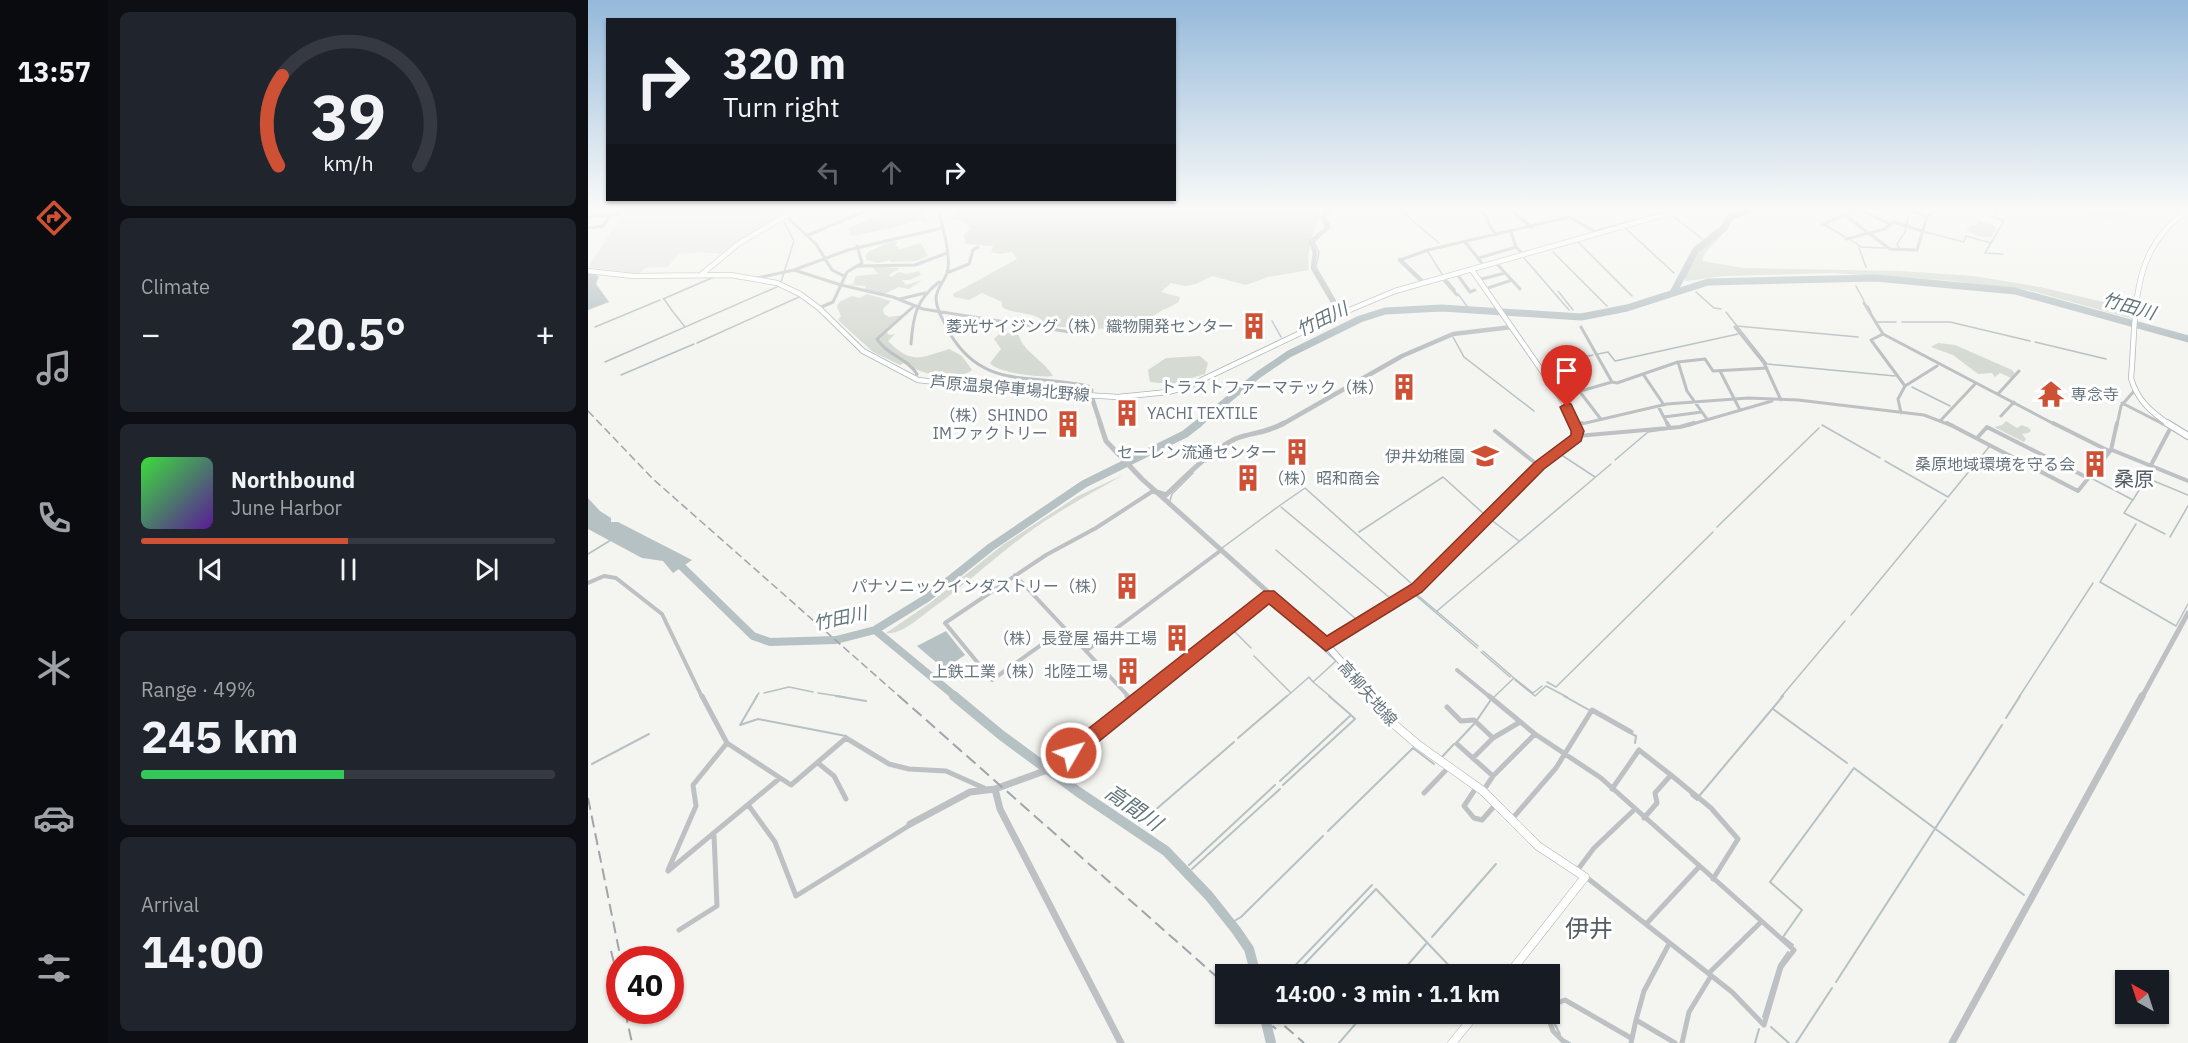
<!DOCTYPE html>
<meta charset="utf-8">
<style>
:root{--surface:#171b24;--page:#20242c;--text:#f1f3f6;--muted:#9ea1a6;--line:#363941;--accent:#cf5135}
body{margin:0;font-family:"IBM Plex Sans","Noto Sans JP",sans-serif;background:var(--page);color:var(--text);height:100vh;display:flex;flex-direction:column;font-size:22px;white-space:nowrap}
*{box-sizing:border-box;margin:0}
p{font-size:20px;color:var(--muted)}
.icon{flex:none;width:33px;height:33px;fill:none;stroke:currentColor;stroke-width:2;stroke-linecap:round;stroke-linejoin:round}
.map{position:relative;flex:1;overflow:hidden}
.details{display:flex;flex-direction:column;gap:12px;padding:12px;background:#0d0f14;width:480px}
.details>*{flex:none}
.top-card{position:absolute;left:18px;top:18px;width:570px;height:183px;border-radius:0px;box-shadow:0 2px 4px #0004;background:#171b24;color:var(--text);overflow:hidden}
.needle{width:39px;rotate:321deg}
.buttons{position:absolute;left:1527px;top:970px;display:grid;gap:12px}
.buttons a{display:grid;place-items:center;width:54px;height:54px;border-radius:0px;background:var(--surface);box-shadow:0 2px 4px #0004;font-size:30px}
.speed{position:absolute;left:18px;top:946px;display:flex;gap:12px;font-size:30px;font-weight:700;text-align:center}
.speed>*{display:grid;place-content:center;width:78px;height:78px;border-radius:50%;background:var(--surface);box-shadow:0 2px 4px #0004;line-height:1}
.speed .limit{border:9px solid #d22;background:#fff;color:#111}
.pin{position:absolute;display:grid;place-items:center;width:51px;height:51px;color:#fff;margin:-62px -26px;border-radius:50% 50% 50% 0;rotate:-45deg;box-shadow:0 0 6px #0007}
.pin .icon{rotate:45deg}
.me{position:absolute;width:66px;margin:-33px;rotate:52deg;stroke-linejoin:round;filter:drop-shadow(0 0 4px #0008)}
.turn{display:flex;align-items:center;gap:21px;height:126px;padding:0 18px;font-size:27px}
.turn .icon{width:78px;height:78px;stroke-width:2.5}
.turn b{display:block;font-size:42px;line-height:51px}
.lanes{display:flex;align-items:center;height:57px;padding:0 18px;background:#0003;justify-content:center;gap:30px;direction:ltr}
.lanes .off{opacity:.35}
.big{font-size:45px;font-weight:700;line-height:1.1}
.details .widget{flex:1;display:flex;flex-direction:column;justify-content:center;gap:9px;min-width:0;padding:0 21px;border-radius:9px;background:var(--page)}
.details .dial{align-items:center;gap:0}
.dial svg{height:156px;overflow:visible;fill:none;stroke:var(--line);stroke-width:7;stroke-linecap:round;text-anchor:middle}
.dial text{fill:var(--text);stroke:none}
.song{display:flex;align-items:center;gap:18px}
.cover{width:72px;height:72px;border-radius:9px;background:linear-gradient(135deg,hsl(120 70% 55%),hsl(270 70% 35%))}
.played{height:6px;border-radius:3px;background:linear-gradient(90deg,var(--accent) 50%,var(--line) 50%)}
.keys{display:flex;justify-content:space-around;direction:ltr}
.heat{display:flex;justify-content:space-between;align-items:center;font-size:33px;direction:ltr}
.charge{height:9px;border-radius:4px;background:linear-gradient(90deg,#34c759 49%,var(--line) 0)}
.trip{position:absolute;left:627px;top:964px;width:345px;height:60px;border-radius:0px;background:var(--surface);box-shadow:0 2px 4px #0004;font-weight:700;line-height:60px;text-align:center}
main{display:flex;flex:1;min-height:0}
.tab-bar{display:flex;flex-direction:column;width:108px;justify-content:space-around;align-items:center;background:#090b0e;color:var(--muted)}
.tab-bar .icon{width:42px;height:42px}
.tab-bar .current{color:var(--accent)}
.tab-bar b{font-size:27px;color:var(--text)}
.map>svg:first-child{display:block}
.built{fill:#e4e5e4}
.green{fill:#d5dad2}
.water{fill:#b6c1c4}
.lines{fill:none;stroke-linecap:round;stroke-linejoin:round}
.stream-far1{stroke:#b6c1c4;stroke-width:1.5}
.stream{stroke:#b6c1c4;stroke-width:2}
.river-far2{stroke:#b6c1c4;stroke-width:7}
.river-far1{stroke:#b6c1c4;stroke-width:8}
.river{stroke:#b6c1c4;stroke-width:10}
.secondary-far2-casing{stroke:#b0b5b8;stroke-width:6}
.secondary-far1-casing{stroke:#b0b5b8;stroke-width:8}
.secondary-casing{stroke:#b0b5b8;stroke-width:9}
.minor-far2{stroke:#bdc1c4;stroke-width:3}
.minor-far1{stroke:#bdc1c4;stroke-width:4}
.minor{stroke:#bdc1c4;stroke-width:5}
.tertiary-far2{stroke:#bdc1c4;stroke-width:4.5}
.tertiary-far1{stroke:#bdc1c4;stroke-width:5}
.tertiary{stroke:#bdc1c4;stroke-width:7}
.secondary-far2{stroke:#fff;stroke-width:4.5}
.secondary-far1{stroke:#fff;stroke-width:6}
.secondary{stroke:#fff;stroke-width:8}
.rail-far1{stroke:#9fa5a9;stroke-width:1.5;stroke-dasharray:8 4;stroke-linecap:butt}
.rail{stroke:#9fa5a9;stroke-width:2;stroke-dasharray:12 6;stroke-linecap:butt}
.route{fill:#cf5135;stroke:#873522;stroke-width:1.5}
.labels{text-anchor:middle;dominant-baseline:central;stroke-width:6;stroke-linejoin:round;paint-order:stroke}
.poi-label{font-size:16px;fill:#66747e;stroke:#fff;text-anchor:end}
.street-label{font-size:16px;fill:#66747e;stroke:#fff}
.water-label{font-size:18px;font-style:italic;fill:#62767b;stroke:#fff}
.quarter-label{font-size:20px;fill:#535d64;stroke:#fff}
.near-water-label{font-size:21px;font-style:italic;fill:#62767b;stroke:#fff}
.near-quarter-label{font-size:24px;fill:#535d64;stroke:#fff}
</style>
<main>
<nav class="tab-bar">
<b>13:57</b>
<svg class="icon current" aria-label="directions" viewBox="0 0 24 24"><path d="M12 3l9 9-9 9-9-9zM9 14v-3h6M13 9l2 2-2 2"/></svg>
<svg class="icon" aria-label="music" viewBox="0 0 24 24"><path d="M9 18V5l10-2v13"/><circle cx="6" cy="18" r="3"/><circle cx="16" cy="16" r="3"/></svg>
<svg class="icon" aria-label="phone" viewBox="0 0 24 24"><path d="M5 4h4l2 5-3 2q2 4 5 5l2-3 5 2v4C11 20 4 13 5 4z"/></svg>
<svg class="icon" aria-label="climate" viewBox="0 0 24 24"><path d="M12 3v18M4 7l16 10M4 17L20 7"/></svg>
<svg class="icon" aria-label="car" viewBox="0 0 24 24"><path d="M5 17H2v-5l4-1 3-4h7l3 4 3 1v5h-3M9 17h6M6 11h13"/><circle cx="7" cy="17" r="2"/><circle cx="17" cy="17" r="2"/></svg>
<svg class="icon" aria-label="filters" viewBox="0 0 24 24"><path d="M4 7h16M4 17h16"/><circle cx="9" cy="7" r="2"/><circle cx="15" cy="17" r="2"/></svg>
</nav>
<section class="details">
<div class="widget dial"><svg viewBox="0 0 100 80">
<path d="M14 69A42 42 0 1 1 86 69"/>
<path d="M14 69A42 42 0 0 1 16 23" stroke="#cf5135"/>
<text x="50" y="56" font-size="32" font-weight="700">39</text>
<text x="50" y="72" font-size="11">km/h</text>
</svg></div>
<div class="widget"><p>Climate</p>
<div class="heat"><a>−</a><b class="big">20.5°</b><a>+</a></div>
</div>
<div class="widget">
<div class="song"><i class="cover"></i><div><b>Northbound</b><p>June Harbor</p></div></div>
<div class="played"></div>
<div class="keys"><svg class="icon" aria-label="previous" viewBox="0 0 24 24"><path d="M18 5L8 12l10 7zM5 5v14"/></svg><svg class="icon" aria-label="pause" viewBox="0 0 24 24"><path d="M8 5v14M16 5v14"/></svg><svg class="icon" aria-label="next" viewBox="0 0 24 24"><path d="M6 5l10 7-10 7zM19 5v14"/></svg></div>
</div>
<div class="widget"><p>Range · 49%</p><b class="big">245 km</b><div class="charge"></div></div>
<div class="widget"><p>Arrival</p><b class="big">14:00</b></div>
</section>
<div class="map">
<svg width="1600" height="1043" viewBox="0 0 1600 1043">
<rect width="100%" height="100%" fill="#f4f4f0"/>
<path class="built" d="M0,209H192L195,213L131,254L112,252L90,254L80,267L57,268L51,274L0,267L36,213L0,215Z"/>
<path class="green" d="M286,209H348L349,210L335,213L340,223L331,220L300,229L263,236L260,228L292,215Z
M363,209H732C728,230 717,248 721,270L680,277L658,285L624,276L608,284L597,286L583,283L573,292L592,297L591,301C585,307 577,308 570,313C537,335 497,328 459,326C450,310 428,316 414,307V302L394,293L381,300L366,297L365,294L429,259L424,252L411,254L403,252L405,246L378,244L376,235L382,229L375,220H362L370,210Z
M1481,209H1551C1534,224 1501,216 1481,209Z
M1389,220L1406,225L1408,229L1403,237H1394L1378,230L1381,226L1389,225Z
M1137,232L1117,253L1114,261L1155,268L1311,271L1386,276L1452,287L1545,309V319L1440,290L1355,280L1245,273L1135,276L1098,281L1096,278L1114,248Z
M304,241L310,242L307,245L312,249L333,243L340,256L329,261L303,262L302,260L290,263L279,260L277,256L280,252Z
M283,266L312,268L301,275L303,277L311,272L318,274L331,271L333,275L321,280H314L318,285L334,280L321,289L311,287L296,294L276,290L278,286L260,285L265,284L268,276L290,274Z
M279,294L303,301L295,309L296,314L301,317L315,315L298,331L301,335L307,334L300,341C324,365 332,358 361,349L374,356L384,370C367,383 333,374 316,363L312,365L285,352L250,320L253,316L249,307L251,302L264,296L272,298Z
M413,332L430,334C437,354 456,360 465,376C452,378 410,373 402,363L413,349L406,339Z
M1350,343L1367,345L1424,370L1427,374L1423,378L1412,373L1407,377L1404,373L1390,374L1365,355L1343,347Z
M612,356L620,363L617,374L584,384L562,382L560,370L578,358Z
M1418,421L1429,428L1434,425L1441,428L1443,431L1440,433L1434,434L1438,439L1436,442L1406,427L1414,425Z
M535,475C502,494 468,512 437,535C406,558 377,585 346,607C335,615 312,636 298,633L342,603L416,544L490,496Z"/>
<path class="water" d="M0,273L11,276L8,284L21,302L0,310Z
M0,498L12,511L23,518V522H30L104,560L85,573L75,561L54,558L0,529Z
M358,631L377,655L356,669L329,646Z"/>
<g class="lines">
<path class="stream-far1" d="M811,209L851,243
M1084,215L1114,239
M1406,216L1410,209
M1057,217L1086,209
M1405,217L1416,221L1397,253L1415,254
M1237,225L1257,237
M1037,228L1086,273
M1009,230L1055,218
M1337,232L1376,242L1378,236L1403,243
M729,239L742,226L738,219L743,209
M1261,239L1273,247L1297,248
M726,242L731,252L728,267L751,307
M990,242L1044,296
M1271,248L1278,267
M1311,248L1309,244L1317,232L1321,214
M840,252L854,274
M965,252L1019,306
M936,258L981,310
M858,279L867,290
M193,282L206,241L196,222
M1268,286L1276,301
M970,291L985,310
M1108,292L1126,308L1133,309
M870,294L881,309
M75,299L126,277
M76,299L85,312
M1280,306L1283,312
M1138,312L1149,326L1270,337
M86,313L97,327
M684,321L693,337
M1289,322H1308
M1314,322H1362L1442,341
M1149,326L1179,364L1307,376
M7,327L72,300
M865,337L876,357L946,411
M1447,342L1518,359
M109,343L211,297
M1010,354L1020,352L1027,361L1150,334
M17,362L191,286
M955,366L1005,355
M33,375L106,344
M1324,387L1362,406
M1234,425L1292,458
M972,454L1007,477
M1027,460L1060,432L1102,426
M1297,461L1360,497L1401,447
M618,462L644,444
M1503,478L1545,500L1551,490L1566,481L1600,495
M582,501L584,494L605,473
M1544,501L1536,513L1577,534
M691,506L717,488L824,584
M693,507L802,598
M902,519L931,541
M1548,524L1512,582L1588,626L1600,604
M1129,527L1231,428
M771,532L855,477L896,514
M1582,537L1600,506
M634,548L691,506
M688,550L768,619
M0,554L23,540
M826,594L889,648
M808,604L827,593L890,646
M849,611L1023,464
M1263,615L1358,500
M895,651L926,678
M893,652L922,677
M666,656L703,693L698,697
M590,675L646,631L663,648
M927,680L947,696L958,686L979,697
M725,682L743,697
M959,682L968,687L1125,532
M704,692L721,677L725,682L748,661L725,640
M176,693L201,687L225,692
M230,693L257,697
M168,697L171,693
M906,697L926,678L945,693L954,686
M1193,697L1257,621
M1431,697L1505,583"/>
<path class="stream" d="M169,696L152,725L170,719L258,736
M248,696L278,701
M976,696L1001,710
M1185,709L1259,763
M1418,718L1432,696
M889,720L902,701
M1044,734L1048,736L1047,743
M650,738L699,696
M869,742L886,724
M853,758L866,744
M4,764L61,734
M692,781L763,715L741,696
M695,785L767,719L764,716
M1103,795L1109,800
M1112,795L1195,696
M551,824L646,742
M740,831L825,748L846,764
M601,865L687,785
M604,869L692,789
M643,923L653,917L735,836
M844,937L908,864
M1205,945L1195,937L1214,910L1182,882L1266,768L1436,895
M698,975L784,885
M706,975L788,889L870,975
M811,975L838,944
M1248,982L1414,725
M962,1015L972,1034
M1175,1017L1191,965L1200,952
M1183,1027L1201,1043
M977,1040L982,1043
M751,1043L776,1014
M1167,1043L1171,1029
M1208,1043L1244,988"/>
<path class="river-far2" d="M1086,291L1108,250L1136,228L1142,217L1161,209
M609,425L670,375L701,354L772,319L797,311L854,308L993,317L1039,308L1120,282L1287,278L1427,291L1600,339"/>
<path class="river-far1" d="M87,560L165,636L182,642L248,640L287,630L339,598L403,547L496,484L597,434L611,423
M287,630L368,697"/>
<path class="river" d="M366,696L413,735L489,791L578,851L621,896L648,930L661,949L668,975
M676,1014L683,1043"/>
<defs>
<path id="secondary-far2" d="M884,270L979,407L985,425
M0,271L45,276L143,275L189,283L212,294L231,308L275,351L330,380L428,391L530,397L580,392L599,387L752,314L807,291L1096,209
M114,274L150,244L209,209
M1582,425C1563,412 1549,400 1543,378C1549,313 1540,251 1600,210"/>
<path id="secondary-far1" d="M1579,423L1600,436
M784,697L738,644L829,588L951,466L989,436L985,423"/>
<path id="secondary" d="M782,696L807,725L829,744L895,791L950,846L997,877L920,975
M864,1043L888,1014"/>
</defs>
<use href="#secondary-far2" class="secondary-far2-casing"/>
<use href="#secondary-far1" class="secondary-far1-casing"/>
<use href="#secondary" class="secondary-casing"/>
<path class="minor-far2" d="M350,209C354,223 364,259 359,273C356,282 349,287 348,298C348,310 356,321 361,332C395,391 443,373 500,386L504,390L503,395
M891,209L900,218L899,221L908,235
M921,209L944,227
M1270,209L1302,224
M1320,209L1339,217
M1255,214L1302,249L1329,250L1339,217L1348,209
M198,216L228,244L244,270L256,276
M0,217L31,214
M1234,225L1269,209
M0,228L15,226L22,216
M923,232L928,247L937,256
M220,235L280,210L297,209
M1258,239L1297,229L1305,222L1334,231
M877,242L897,267
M891,258L928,247
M812,260L840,250L981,217L1011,234
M909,264L932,289
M271,266L327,265L359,253
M206,270L260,250L354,228
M361,272L381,264L385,250L390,247
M869,274L882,292L887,290
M169,278L206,270L253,285L305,297L335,309L488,333
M854,278L869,295
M890,280L917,273
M897,289L924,280
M312,299L337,293
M1276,303L1295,334L1468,425
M326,306L289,339C299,355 319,358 329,374L327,378
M231,308L245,302L259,272L274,263L269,246
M1147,327L1176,363L1193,400
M1295,334L1283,340L1317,386L1310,399L1313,413
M323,344C325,316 328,300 351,282
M1090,362L1099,391L1119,419
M1132,371L1152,410
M1055,374L1090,362L1117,359L1125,371L1179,368
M1024,382L1029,383L1055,374L1076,405
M1317,386L1349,366
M992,392L1012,418
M1410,394L1431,371
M972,397L1024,382L993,327
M1534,403L1577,425
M1070,406L1080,425
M1413,416L1426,402
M1076,417L1114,412
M1353,420L1387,384
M989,425L1079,404L1160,398L1210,400L1336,415L1362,425
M1101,425L1184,401
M1529,425L1533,406L1546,391"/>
<path class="minor-far1" d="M1079,423L1082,428
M1359,423L1490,491L1523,450L1529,423
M1465,423L1521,451
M1574,423L1578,425
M987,425L994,423
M907,431L951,466
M989,436L1092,427L1106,423
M1389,438L1399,427L1500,478
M1524,450L1600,481
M1563,465L1583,427
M427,575L541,697
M0,583L16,576L28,578L74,614L114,697
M477,628L404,680L357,623L458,555L508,528L565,491
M498,651L632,551
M869,670L902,697"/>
<path class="minor" d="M114,696L139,743L203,785L258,738L301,764L321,769L358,771L396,788
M539,696L545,702
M901,696L947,734L1013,778L1206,950L1193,967L1176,1025L1144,992L998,877
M859,707L873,721L886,720L905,738
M869,744L905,776
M885,758L905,738L932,722
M230,763L246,776L258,799
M1083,775L1123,808L1150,839L1125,879
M888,788L876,806L886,818L894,820L908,804
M1024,789L1051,750L1083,775L1067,793L1069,803L1056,818
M895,791L905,776L947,734
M836,793L860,768
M161,806L187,842L208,896L322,825
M924,819L968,768L1004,710L1043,732
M80,870L108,806L105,785L139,743
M80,871L192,778
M988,872L1006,848L1047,809
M1059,923L1111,867
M91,930L129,906L126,835
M1121,973L1173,922
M962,1006L977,1000L1043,1038
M959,1014L965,1031L977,1043
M1048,1020L1056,991L1081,944
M1043,1043L1048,1020L1087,1043
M1094,1043L1101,1012L1123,976"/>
<path class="tertiary-far2" d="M738,209L735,217L739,228L723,242L727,252L725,268L752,314
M812,260L836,283
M503,395L513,425
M693,425L814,356L865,334L924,327"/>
<path class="tertiary-far1" d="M512,423L518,441L554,479L738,644
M565,491L578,495C599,475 621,452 647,439C664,432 677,434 696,423
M553,697L681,596
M1554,697L1600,613"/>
<path class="tertiary" d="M407,789L412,809L533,1043
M322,824L382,792L407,789L462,769L554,696
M1364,1043L1554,696"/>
<use href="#secondary-far2" class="secondary-far2"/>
<use href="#secondary-far1" class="secondary-far1"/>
<use href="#secondary" class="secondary"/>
<path class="rail-far1" d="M0,411L65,479L312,697"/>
<path class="rail" d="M311,696L638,985
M0,798L33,960
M23,951L32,986
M37,1011L44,1043
M671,1014L688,1029
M683,1014L716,1043"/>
</g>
<linearGradient id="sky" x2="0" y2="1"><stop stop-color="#94b9da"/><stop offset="0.59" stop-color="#fafaf8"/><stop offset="1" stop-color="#fafaf8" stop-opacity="0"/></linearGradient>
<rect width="1600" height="355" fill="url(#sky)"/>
<path class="route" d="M979,403L983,404L996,431L993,441L956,469L834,592L738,651L681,604L489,759L483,761L477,759L475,753L477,747L676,591H686L739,636L824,584L947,462L983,435V431L972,407Z"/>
<defs>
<symbol id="building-bare" viewBox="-9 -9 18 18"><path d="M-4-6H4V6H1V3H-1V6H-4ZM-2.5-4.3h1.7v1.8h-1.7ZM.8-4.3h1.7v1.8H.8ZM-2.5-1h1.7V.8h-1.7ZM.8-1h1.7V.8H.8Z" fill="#cf5135" stroke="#fff" stroke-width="2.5" paint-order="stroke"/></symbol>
<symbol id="temple-bare" viewBox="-9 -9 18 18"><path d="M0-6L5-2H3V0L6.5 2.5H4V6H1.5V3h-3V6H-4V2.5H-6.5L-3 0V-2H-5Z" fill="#cf5135" stroke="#fff" stroke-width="2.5" paint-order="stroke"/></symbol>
<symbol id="school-bare" viewBox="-9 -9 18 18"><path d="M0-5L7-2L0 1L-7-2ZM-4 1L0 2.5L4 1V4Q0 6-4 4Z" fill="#cf5135" stroke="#fff" stroke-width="2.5" paint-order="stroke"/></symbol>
</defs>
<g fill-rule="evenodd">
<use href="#building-bare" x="647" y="307" width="38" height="38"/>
<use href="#building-bare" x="797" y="368" width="38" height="38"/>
<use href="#temple-bare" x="1444" y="375" width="38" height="38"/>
<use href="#building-bare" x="520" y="394" width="38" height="38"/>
<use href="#building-bare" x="461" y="405" width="38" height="38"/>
<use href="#building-bare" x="690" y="433" width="38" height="38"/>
<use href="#school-bare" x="878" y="437" width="38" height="38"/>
<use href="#building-bare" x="1488" y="445" width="38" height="38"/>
<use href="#building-bare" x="641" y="459" width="38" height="38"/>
<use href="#building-bare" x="520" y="567" width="38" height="38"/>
<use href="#building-bare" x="570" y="619" width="38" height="38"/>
<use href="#building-bare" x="521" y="652" width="38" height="38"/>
</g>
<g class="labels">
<g class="poi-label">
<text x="646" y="326">菱光サイジング（株）織物開発センター</text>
<text x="796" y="387">トラストファーマテック（株）</text>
<text x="1483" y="394" text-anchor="start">専念寺</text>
<text x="559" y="413" text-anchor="start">YACHI TEXTILE</text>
<text x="460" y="415">（株）SHINDO<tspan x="460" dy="18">IMファクトリー</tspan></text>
<text x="689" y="452">セーレン流通センター</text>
<text x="877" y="456">伊井幼稚園</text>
<text x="1487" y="464">桑原地域環境を守る会</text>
<text x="680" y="478" text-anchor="start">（株）昭和商会</text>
<text x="519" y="586">パナソニックインダストリー（株）</text>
<text x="569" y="638">（株）長登屋 福井工場</text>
<text x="520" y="671">上鉄工業（株）北陸工場</text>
</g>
<g class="street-label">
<text transform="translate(422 388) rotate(5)">芦原温泉停車場北野線</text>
<text transform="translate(780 693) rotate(49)">高柳矢地線</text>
</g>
<g class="water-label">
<text transform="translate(1541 306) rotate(16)">竹田川</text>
<text transform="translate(734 319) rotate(-26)">竹田川</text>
<text transform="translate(252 618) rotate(-12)">竹田川</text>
</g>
<g class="quarter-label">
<text x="1546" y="478">桑原</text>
</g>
<g class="near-water-label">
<text transform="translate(546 807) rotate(35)">高間川</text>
</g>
<g class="near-quarter-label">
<text x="1001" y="928">伊井</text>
</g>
</g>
</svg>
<div class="buttons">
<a><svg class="needle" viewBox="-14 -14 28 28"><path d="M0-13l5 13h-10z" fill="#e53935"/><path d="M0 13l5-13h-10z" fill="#9ea1a6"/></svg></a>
</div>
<div class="speed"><div class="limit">40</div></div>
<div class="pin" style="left:979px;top:407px;background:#d93025"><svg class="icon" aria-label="arrive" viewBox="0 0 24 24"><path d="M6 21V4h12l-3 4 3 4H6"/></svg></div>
<svg class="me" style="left:483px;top:753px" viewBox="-20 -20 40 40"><circle r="17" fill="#cf5135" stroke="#fff" stroke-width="3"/><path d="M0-11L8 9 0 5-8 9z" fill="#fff"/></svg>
<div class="trip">14:00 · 3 min · 1.1 km</div>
<div class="top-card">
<div class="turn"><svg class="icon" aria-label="right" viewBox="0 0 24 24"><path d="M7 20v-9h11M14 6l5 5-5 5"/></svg><div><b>320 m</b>Turn right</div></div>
<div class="lanes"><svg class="icon off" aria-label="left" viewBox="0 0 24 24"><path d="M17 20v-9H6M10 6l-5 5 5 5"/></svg><svg class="icon off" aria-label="ahead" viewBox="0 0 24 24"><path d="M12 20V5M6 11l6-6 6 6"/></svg><svg class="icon" aria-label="right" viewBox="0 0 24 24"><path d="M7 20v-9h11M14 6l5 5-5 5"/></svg></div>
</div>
</div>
</main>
